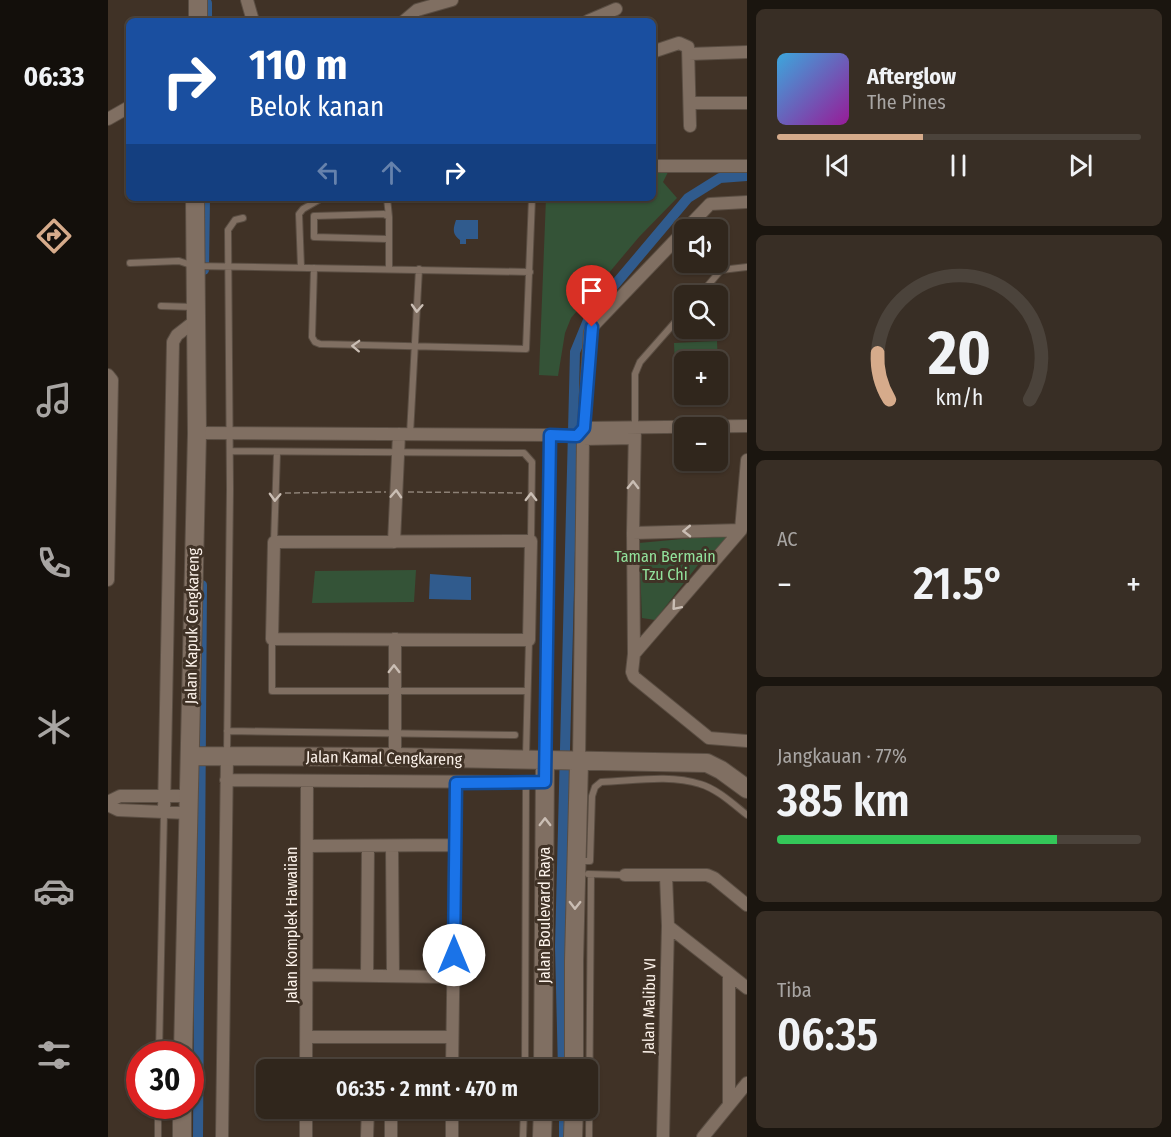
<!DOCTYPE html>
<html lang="id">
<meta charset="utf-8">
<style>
:root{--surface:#30261c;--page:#382e25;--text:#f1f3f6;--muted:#a8a5a3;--line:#4b433b;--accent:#d6ab8b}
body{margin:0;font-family:"Fira Sans Condensed",sans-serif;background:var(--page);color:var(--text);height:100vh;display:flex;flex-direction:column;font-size:22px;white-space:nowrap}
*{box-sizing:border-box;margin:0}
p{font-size:20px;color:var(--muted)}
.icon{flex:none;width:33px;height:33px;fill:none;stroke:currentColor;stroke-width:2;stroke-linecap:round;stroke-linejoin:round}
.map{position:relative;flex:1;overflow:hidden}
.drawer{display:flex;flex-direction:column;gap:9px;padding:9px;background:#1a150f;width:424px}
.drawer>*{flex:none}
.guide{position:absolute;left:18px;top:18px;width:530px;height:183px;border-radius:9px;box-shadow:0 2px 4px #0004,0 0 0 2px var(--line);background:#1a4fa0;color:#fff;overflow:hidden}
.fabs{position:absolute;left:566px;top:219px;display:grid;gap:12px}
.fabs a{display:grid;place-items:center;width:54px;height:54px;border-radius:9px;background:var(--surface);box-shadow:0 2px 4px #0004,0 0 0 2px var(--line);font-size:30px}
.speed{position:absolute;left:18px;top:1041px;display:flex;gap:12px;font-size:30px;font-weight:700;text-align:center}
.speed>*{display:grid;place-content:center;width:78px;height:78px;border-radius:50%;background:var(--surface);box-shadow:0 2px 4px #0004,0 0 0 2px var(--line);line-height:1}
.speed .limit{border:9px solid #d22;background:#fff;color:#111}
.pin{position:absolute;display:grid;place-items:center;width:51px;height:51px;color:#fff;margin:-62px -26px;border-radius:50% 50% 50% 0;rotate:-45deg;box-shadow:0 0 6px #0007}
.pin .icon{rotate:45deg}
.me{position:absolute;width:66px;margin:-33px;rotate:0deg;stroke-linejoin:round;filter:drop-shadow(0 0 4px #0008)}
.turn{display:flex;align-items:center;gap:21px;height:126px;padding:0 24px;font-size:27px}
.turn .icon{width:78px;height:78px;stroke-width:2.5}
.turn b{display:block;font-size:42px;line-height:51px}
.lanes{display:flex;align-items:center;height:57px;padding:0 24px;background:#0003;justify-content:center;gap:30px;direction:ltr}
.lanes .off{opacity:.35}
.big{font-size:45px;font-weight:600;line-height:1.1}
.drawer .card{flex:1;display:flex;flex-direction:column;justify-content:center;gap:9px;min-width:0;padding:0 21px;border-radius:9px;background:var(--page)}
.drawer .dial{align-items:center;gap:0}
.dial svg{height:156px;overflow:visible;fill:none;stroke:var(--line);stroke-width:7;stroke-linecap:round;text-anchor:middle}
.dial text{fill:var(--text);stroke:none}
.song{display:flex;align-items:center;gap:18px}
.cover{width:72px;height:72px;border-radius:9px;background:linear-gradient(135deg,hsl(200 70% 55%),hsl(300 70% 35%))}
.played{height:6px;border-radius:3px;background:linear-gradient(90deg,var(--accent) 40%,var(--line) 40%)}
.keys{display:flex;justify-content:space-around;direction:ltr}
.heat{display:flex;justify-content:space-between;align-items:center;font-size:33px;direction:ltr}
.charge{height:9px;border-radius:4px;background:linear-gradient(90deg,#34c759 77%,var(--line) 0)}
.trip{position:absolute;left:148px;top:1059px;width:342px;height:60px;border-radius:9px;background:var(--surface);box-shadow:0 2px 4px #0004,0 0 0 2px var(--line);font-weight:600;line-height:60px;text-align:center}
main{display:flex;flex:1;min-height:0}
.dock{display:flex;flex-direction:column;width:108px;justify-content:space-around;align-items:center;background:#130f0b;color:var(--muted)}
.dock .icon{width:42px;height:42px}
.dock .active{color:var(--accent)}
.dock b{font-size:27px;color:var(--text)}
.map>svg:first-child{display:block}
.green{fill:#345337}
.water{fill:#305b8d}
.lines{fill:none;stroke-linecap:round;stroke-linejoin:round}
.canal{stroke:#305b8d;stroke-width:10}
.lane-casing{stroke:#5a4e43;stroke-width:8}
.street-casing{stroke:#5a4e43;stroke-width:14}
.secondary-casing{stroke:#5a4e43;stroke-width:20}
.path{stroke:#8c8075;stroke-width:1.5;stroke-dasharray:6 3;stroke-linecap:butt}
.lane{stroke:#806f62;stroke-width:6}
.street{stroke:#806f62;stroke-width:12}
.secondary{stroke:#806f62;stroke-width:18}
.oneway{stroke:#cabeb4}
.route-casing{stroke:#114b97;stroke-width:15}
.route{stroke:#1a73e8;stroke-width:10}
.labels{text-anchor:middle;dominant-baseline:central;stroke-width:6;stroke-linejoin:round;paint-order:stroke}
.park-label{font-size:16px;fill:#91e19b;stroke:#403226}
.street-label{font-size:16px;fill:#fcf2ea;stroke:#403226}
</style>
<main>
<nav class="dock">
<b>06:33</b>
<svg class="icon active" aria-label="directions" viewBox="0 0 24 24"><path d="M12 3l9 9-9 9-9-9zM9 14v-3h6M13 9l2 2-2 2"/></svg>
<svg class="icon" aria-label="music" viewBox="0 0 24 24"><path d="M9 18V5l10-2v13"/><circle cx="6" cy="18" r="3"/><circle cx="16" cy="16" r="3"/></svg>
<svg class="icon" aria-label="phone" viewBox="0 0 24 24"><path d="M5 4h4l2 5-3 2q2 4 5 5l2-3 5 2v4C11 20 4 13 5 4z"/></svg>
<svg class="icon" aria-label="climate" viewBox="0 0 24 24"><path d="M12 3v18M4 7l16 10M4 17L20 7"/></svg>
<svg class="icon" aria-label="car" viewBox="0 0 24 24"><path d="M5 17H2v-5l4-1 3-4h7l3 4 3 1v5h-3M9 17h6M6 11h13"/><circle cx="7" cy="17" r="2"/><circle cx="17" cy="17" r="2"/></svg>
<svg class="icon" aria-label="filters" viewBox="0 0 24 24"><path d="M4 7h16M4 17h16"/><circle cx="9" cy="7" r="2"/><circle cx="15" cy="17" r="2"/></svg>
</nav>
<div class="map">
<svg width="639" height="1137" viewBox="0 0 639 1137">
<rect width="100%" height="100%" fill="#403226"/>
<path class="green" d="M545,172H560L555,182L569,198L531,237L463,318L457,333L450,376L431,375L438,198H544Z
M609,341L610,365L609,362H576V366L567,367L566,343Z
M617,535L618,545L590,565L547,620L534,618L531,543Z
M308,570L306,602L204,603L207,571Z"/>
<path class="water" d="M348,220H370V239H358V244H352V240C344,234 345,229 348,220Z
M322,574L363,577V600L321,599Z"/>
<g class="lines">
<path class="canal" d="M99,3V21
M96,270L97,198
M455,1070L452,947L467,352L483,313L580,198L612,178L639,176
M456,1108V1137
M90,1137L94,585"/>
<defs>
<path id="lane" d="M279,198L281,217
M280,239L206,237V216L276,214L281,217V269
M22,263L71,261L86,266L422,272
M193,267L191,214L195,209L214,198
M206,268L204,337L207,342L212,344L418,349L424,198
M591,296L613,270L639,267
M53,306L86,307
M527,427V374L532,362L576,312
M302,434L311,269
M122,451L416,453L424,462L423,541
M166,542L169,453
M164,639V691H419
M119,731L407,735
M119,755L122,489L120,230L127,220L135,218
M418,756L421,640
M437,758L442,435
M469,861H482L484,796L487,787L493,782C524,781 562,774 592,784C609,789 624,803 639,815
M480,874L517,875
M51,1054L56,812
M417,1070L418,782H436
M50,1137V1106
M415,1137L416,1108
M481,1137L483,875"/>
<path id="street" d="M139,0L145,21
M296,21L309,10L344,0
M480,21L508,9
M544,52L571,43L580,47L582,126
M581,54L639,52
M583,103H639
M0,119L21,107
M544,166H639
M577,230L602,204L639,202
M0,375L4,380L0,580
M527,427L525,533L526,654L524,672L526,677L601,738L639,741
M476,428L639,426
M89,433L442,435L469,436L475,439L526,438
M525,533L633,530
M423,541L421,640L164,639L166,542Z
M286,542L291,434
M287,639V757
M526,654L633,530L639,460
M471,762L475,439L482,332L484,327L576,231
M118,780L418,782
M0,802L12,796H80
M0,805L10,810L79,813
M56,812L65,342L69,335L87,321
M200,846L347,845
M284,847L285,976
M517,875H599L606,878L639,905
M560,926L639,988
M199,975L346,977
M259,976L260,847
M198,1037H344
M198,1070L199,781
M344,1070L348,783
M621,1105V974
M114,1137L119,756
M198,1137V1108
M259,1137L260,1108
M283,1137V1108
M344,1137V1108
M555,1137L560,926L558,876
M595,1137L639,1083"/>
<path id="secondary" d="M90,21V0
M82,756L287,757L599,763L613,770L639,789
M75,1054L89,433L87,198
M435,1070L437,761
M466,1070V961L471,762
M74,1137V1106
M434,1137L435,1108
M465,1137L466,1108"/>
</defs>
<use href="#lane" class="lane-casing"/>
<use href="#street" class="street-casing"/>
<use href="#secondary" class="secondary-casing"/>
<path class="path" d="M300,492L416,493
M177,493L278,492"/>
<use href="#lane" class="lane"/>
<use href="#street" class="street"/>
<use href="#secondary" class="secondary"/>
</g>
<defs><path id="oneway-chevron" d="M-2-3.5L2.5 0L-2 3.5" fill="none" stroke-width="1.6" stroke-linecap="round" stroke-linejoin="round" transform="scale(1.5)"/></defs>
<g class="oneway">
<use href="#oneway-chevron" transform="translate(309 308) rotate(93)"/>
<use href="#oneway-chevron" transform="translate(248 346) rotate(-178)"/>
<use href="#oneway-chevron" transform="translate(525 485) rotate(-89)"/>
<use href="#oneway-chevron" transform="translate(288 494) rotate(-87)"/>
<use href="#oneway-chevron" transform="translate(167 497) rotate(92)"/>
<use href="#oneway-chevron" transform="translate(423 497) rotate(-90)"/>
<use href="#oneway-chevron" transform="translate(579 531) rotate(179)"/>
<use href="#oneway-chevron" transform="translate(568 606) rotate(131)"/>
<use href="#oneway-chevron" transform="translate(286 669) rotate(-90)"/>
<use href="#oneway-chevron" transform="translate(437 822) rotate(-90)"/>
<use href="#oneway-chevron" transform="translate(467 905) rotate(91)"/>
</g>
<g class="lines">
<defs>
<path id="route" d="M346,955L348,783L437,782L442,435L469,436L476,428L484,327"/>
</defs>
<use href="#route" class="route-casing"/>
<use href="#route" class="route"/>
</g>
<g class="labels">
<g class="park-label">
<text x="557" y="556">Taman Bermain<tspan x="557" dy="18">Tzu Chi</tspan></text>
</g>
<g class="street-label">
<text transform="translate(84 626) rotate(-89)">Jalan Kapuk Cengkareng</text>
<text transform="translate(276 758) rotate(1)">Jalan Kamal Cengkareng</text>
<text transform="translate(436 915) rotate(-90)">Jalan Boulevard Raya</text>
<text transform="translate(183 925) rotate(-90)">Jalan Komplek Hawaiian</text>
<text transform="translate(541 1006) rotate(-89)">Jalan Malibu VI</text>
</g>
</g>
</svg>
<div class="fabs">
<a><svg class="icon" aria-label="sound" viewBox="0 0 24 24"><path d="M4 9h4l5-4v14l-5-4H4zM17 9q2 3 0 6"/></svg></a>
<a><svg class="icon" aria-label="search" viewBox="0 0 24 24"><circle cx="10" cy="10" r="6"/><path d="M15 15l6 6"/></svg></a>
<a>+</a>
<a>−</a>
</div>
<div class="speed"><div class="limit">30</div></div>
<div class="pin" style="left:484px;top:327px;background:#d93025"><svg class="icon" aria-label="arrive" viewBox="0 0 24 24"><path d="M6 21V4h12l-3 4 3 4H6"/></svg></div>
<svg class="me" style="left:346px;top:955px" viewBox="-20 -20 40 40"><circle r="19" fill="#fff"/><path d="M0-13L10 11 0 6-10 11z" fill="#1a73e8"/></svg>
<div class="trip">06:35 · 2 mnt · 470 m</div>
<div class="guide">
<div class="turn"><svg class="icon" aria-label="right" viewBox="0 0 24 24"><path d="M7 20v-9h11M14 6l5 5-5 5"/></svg><div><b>110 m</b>Belok kanan</div></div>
<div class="lanes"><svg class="icon off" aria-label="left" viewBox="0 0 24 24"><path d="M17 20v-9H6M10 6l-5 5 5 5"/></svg><svg class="icon off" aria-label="ahead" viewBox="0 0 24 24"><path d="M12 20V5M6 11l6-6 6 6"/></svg><svg class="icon" aria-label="right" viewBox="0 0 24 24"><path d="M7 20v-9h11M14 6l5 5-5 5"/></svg></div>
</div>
</div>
<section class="drawer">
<div class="card">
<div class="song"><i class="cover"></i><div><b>Afterglow</b><p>The Pines</p></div></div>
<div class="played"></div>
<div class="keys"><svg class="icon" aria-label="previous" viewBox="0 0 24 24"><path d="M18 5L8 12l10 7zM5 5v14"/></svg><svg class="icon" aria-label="pause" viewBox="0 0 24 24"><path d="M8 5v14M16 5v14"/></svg><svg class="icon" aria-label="next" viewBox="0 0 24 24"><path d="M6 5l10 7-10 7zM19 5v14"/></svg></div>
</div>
<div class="card dial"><svg viewBox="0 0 100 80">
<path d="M14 69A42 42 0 1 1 86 69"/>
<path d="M14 69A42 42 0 0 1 8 45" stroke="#d6ab8b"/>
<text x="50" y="56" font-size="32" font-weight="700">20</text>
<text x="50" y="72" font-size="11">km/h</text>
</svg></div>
<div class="card"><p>AC</p>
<div class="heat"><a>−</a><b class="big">21.5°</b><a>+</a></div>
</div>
<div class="card"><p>Jangkauan · 77%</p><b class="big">385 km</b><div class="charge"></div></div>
<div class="card"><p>Tiba</p><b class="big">06:35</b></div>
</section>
</main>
